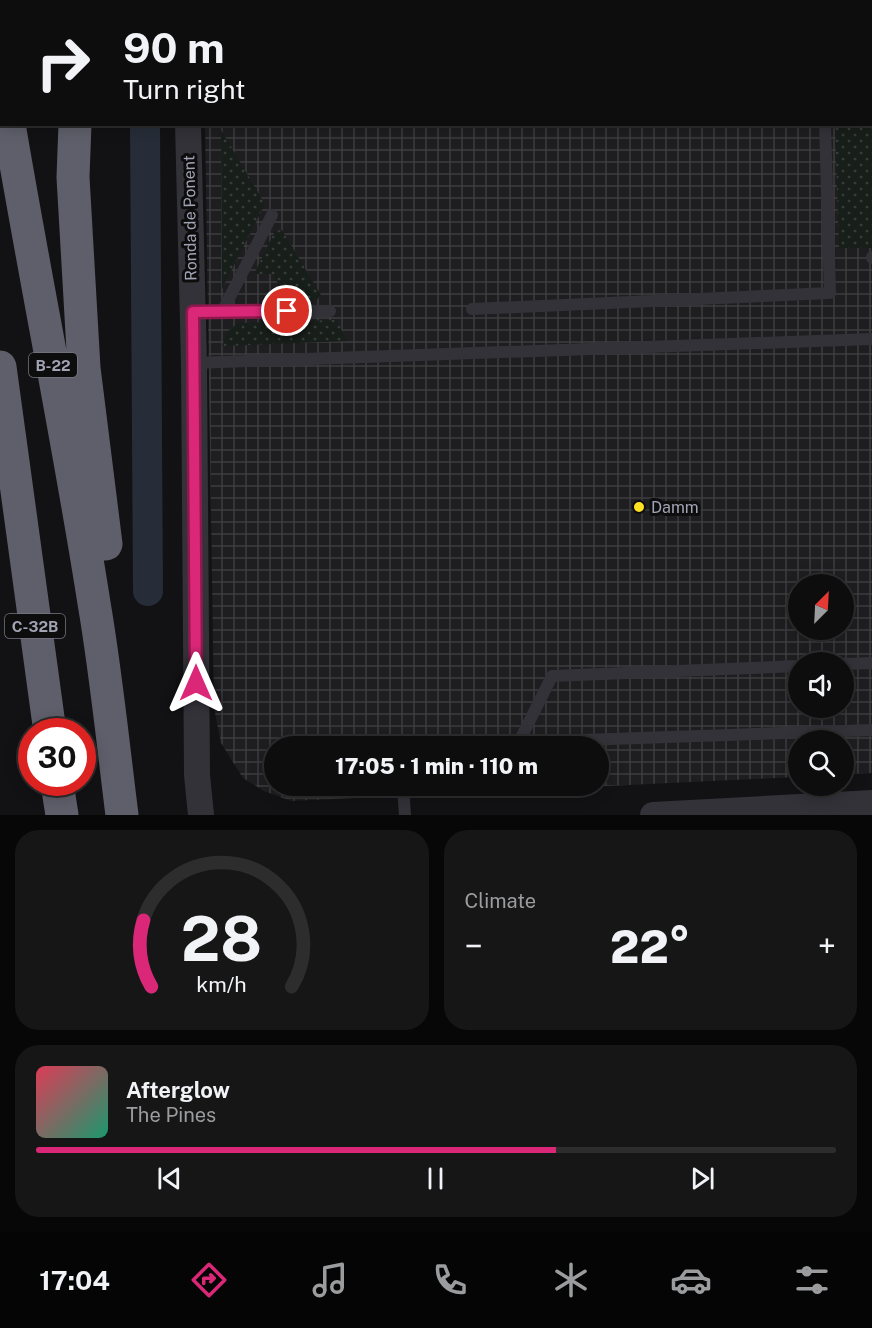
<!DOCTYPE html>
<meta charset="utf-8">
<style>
:root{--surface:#0e0d0e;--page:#171617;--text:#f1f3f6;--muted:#9b9c9e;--line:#2e2d2e;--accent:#db2777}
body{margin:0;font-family:"Public Sans",sans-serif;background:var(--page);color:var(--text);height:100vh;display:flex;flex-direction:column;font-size:22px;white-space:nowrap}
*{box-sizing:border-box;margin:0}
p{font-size:20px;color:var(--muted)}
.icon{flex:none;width:33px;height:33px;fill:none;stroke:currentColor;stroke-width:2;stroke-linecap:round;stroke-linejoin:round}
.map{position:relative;height:815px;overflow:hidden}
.sheet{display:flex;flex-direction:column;gap:15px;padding:15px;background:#080708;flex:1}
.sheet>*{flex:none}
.guide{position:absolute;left:0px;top:0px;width:873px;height:126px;box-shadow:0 3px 15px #0003,0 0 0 2px var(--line);background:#0e0d0e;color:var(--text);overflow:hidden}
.needle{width:39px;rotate:24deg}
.fabs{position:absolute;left:788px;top:574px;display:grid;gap:12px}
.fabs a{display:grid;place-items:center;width:66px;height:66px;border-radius:50%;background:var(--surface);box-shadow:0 3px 15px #0003,0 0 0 2px var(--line);font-size:30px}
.speed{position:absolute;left:18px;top:718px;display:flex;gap:12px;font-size:30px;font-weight:700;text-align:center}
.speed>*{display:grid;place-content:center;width:78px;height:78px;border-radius:50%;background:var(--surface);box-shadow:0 3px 15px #0003,0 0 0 2px var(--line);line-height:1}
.speed .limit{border:9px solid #d22;background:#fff;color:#111}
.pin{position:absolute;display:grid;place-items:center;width:51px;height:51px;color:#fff;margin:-26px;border:3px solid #fff;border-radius:50%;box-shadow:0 2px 6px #0007}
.me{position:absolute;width:66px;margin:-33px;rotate:0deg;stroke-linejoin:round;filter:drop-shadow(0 0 4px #0008)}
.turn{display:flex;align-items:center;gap:21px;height:126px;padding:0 24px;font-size:27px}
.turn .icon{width:78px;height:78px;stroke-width:2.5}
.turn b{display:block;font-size:42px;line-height:51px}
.big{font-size:45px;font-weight:800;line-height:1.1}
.sheet .widget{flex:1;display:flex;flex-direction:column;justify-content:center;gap:9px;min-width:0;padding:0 21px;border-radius:24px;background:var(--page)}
.sheet .dial{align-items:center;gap:0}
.dial svg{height:156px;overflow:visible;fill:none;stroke:var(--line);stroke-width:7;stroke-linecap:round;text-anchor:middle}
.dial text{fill:var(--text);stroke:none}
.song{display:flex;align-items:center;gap:18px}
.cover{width:72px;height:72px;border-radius:9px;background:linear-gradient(135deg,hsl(350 70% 55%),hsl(160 70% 35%))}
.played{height:6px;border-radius:3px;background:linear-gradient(90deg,var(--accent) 65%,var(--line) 65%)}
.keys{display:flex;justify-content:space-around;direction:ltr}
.heat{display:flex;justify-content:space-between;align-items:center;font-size:33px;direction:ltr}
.sheet .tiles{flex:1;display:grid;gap:15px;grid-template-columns:1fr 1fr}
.widget:last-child{grid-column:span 2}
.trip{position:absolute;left:264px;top:736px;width:345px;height:60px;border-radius:30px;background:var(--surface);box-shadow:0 3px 15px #0003,0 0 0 2px var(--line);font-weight:800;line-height:60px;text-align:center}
.tabs{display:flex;height:96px;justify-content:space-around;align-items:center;background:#060506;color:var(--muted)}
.tabs .icon{width:42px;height:42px}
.tabs .current{color:var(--accent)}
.tabs b{font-size:27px;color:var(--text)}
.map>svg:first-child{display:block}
.industrial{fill:url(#industrial-grid);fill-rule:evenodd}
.grass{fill:url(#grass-dots)}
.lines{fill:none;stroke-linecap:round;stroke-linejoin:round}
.canal{stroke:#272d38;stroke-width:30}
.lane{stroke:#333239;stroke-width:12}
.street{stroke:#333239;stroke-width:26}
.highway{stroke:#5e5f6a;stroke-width:33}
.route-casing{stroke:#8e194d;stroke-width:15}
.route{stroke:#db2777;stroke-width:10}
.poi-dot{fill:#fee11f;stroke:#0d0d0e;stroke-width:2}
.labels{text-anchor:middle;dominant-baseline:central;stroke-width:6;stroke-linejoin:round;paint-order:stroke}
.shield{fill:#0d0d0e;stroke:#757783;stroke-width:1.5}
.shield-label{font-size:15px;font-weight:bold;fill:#a2a4b5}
.street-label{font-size:16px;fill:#a2a4b5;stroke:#0d0d0e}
.poi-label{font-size:16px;fill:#a2a4b5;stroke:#0d0d0e;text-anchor:start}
</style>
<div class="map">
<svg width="872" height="815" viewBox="0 0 872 815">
<defs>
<pattern id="industrial-grid" width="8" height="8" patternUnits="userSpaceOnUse" patternTransform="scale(1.5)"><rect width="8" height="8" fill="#1e1d20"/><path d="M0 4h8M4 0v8" fill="none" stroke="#3c3b3e"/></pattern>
<pattern id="grass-dots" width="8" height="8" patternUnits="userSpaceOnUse" patternTransform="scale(1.5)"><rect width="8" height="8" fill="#181e1a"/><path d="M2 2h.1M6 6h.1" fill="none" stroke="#363c39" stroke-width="1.8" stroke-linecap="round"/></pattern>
</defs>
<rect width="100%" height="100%" fill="#121113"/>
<path class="industrial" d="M206,0H872V773L843,774V741H798V777L291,801L264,791L243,778L221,743L214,708L205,125L872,124V2ZM798,585H843V630H798ZM798,663H843V708H798ZM274,747H598V786H274Z"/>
<path class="grass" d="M831,0H872V248H839L835,125L872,124V2Z
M221,130L265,204L222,289Z
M282,230L321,295L315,302L274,304L281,288L272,274H254L275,231Z
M336,320L348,341L222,346L227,332L238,323Z"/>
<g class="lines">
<path class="canal" d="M143,0V2
M145,124L148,591"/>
<path class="lane" d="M821,0V2
M872,257V258
M472,309L830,293L825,124
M193,312L330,311
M222,312L272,215
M194,363L872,339
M843,664L872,663
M519,742L552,676L798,666
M458,747L463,744L872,730
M403,786L405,815"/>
<path class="street" d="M189,2V0
M188,124L194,363L197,775L201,815
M653,815L872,803"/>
<path class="highway" d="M81,2L82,0
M0,71L2,81
M9,124C36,284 69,443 94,603C106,673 113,744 122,815
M75,124L73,177L84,368L106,544
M0,367L50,732
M57,783L62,815"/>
</g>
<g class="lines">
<defs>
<path id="route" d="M196,683L193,312L287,311"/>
</defs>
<use href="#route" class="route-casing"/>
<use href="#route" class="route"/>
</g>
<circle class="poi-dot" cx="639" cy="507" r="6"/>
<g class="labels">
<g class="shield">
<rect x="29" y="353" width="48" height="24" rx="4.5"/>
<rect x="5" y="614" width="60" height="24" rx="4.5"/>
</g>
<g class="shield-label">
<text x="53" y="365">B-22</text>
<text x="35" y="626">C-32B</text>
</g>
<g class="street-label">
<text transform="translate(190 218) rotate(-91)">Ronda de Ponent</text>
</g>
<g class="poi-label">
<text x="651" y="507">Damm</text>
</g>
</g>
</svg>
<div class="fabs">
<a><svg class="needle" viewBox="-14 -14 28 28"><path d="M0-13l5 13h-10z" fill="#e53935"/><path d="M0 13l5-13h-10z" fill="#9b9c9e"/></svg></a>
<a><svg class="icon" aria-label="sound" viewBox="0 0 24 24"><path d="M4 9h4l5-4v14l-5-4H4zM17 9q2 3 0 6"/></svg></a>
<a><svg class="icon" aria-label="search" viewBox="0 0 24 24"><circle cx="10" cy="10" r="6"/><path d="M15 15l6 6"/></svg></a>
</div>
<div class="speed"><div class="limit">30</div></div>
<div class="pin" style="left:287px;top:311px;background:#d93025"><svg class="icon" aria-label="arrive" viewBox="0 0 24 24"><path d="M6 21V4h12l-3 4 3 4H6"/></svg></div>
<svg class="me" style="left:196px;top:683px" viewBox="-20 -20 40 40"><path d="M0-17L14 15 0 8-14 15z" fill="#db2777" stroke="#fff" stroke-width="4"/></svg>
<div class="trip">17:05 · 1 min · 110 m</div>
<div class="guide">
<div class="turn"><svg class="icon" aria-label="right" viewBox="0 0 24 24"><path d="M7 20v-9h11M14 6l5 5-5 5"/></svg><div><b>90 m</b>Turn right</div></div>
</div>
</div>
<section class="sheet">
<div class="tiles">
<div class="widget dial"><svg viewBox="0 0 100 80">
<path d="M14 69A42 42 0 1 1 86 69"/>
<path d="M14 69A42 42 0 0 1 10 35" stroke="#db2777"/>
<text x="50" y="56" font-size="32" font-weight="700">28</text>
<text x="50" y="72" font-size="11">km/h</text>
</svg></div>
<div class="widget"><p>Climate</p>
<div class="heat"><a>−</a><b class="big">22°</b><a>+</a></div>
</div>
<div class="widget">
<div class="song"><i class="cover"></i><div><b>Afterglow</b><p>The Pines</p></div></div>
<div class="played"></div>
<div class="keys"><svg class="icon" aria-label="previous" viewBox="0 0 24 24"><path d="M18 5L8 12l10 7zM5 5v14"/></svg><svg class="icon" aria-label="pause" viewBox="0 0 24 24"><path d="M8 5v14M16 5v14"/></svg><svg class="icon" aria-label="next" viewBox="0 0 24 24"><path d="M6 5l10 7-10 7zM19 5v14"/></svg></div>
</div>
</div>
</section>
<nav class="tabs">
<b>17:04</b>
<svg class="icon current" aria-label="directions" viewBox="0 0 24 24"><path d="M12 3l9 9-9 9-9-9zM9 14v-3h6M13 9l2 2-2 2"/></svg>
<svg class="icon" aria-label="music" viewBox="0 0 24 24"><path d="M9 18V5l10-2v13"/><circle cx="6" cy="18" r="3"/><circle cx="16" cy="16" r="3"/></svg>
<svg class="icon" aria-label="phone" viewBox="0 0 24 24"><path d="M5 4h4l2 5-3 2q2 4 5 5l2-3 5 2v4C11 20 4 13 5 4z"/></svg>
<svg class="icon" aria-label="climate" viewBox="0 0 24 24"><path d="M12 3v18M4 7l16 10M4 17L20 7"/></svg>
<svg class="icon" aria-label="car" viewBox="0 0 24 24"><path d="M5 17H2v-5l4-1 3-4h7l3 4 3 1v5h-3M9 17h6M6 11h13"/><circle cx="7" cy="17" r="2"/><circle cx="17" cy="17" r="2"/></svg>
<svg class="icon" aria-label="filters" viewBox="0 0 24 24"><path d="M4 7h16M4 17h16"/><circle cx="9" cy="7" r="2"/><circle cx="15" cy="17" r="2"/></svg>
</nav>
